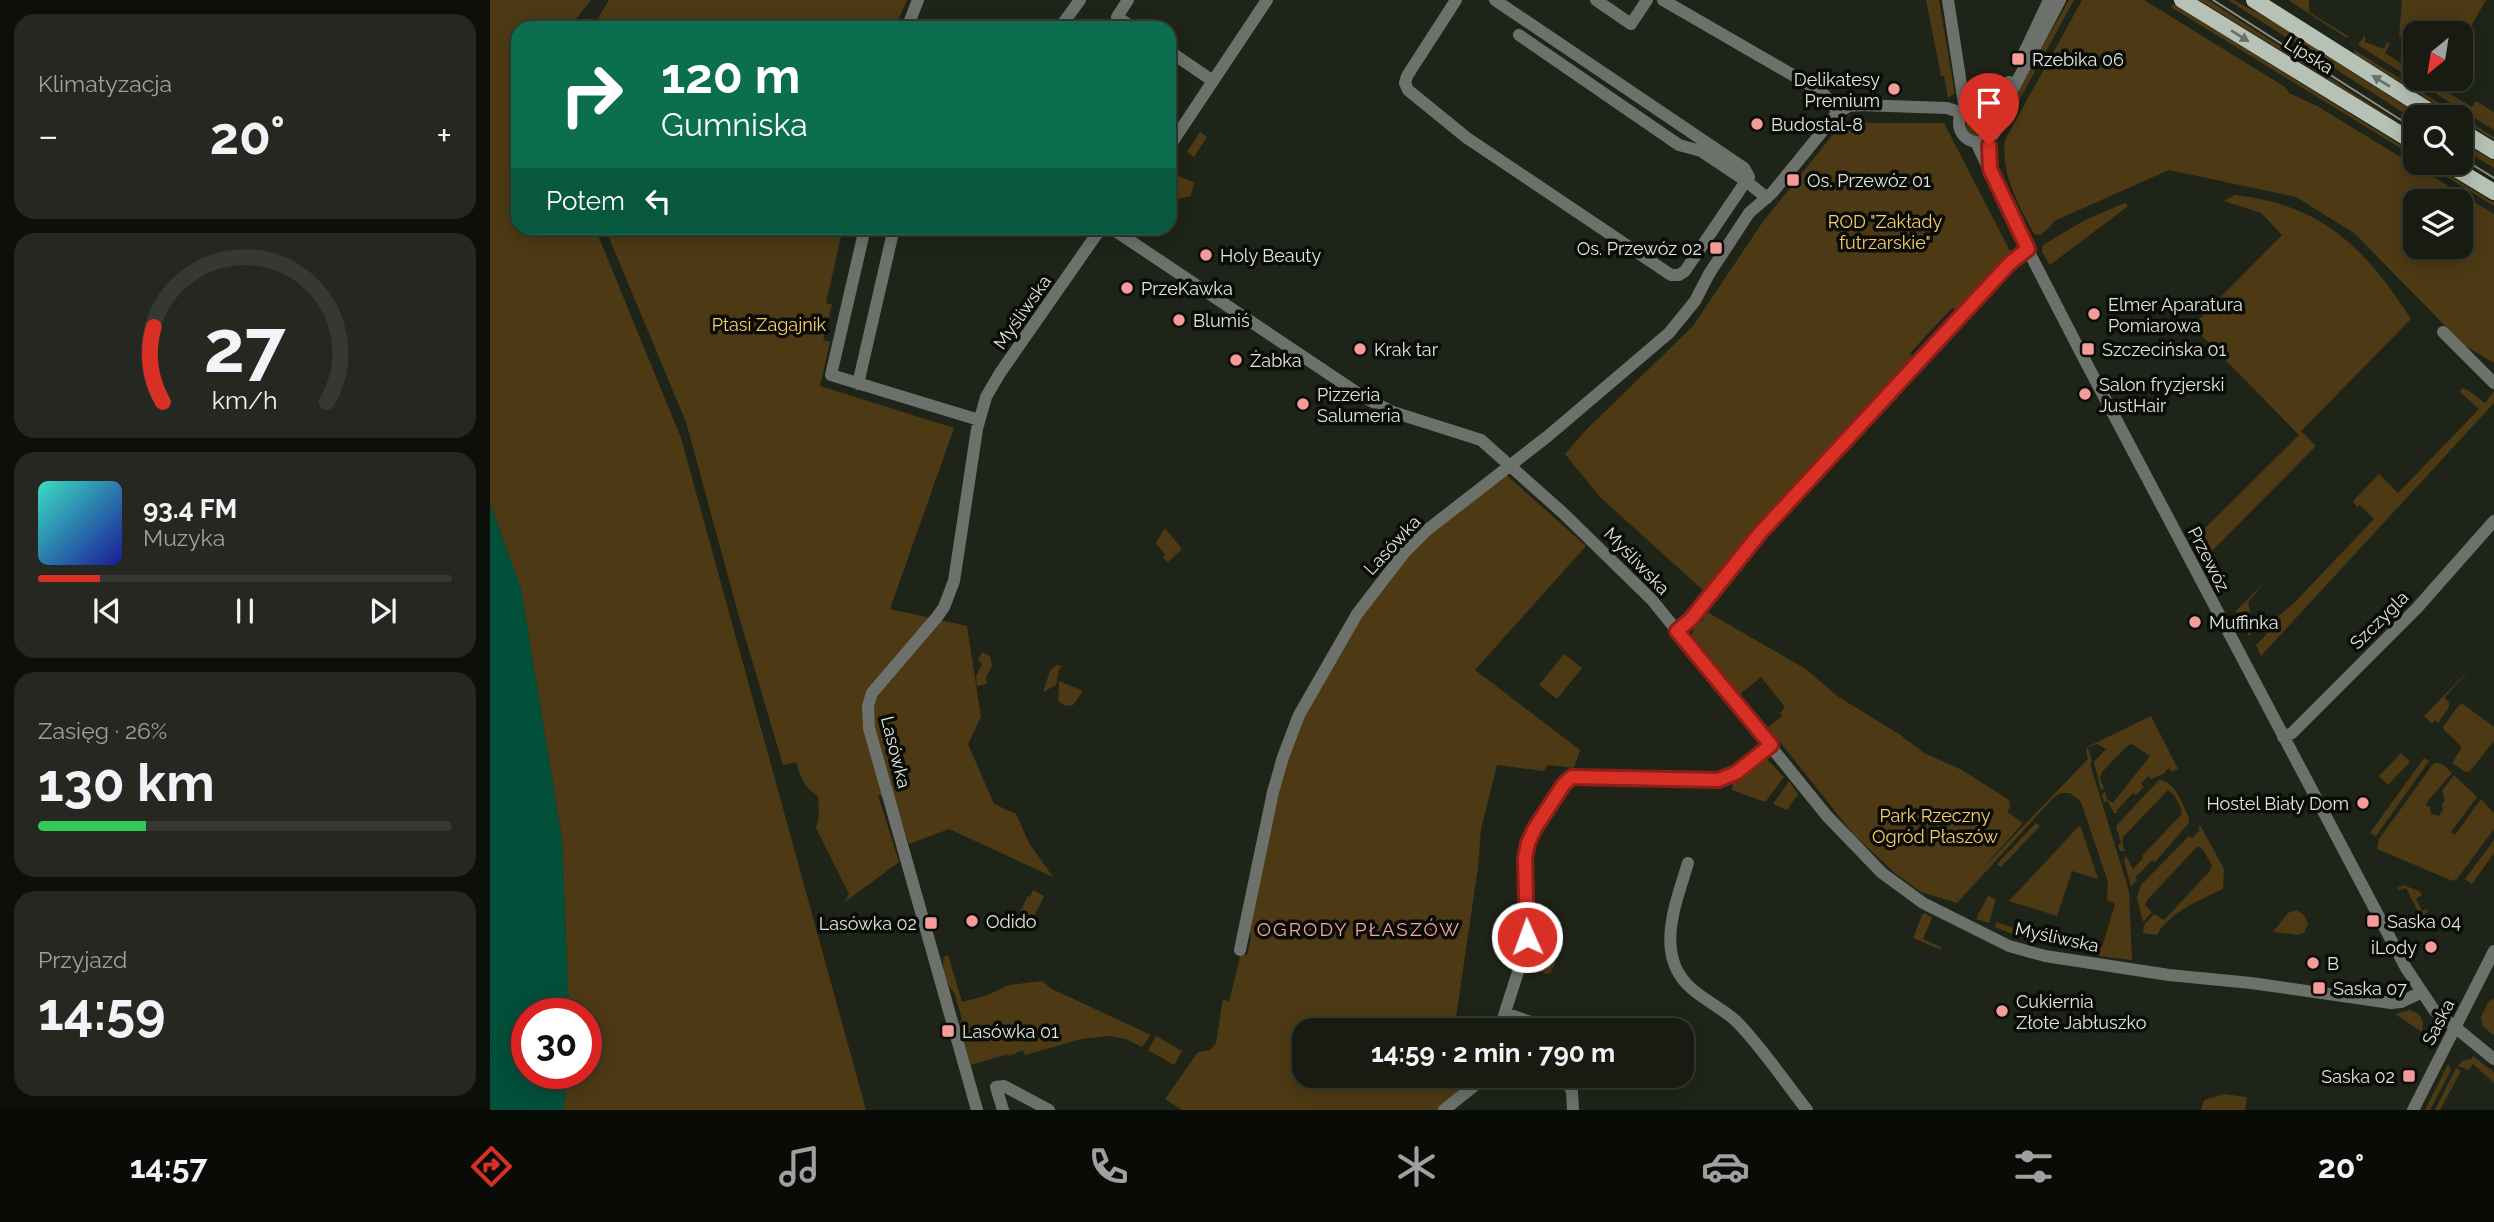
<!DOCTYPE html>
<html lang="pl">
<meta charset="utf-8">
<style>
:root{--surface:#171b12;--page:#242820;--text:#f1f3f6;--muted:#9ea19f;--line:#363932;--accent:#d93025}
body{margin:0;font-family:Raleway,sans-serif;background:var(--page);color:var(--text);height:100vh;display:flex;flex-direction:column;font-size:26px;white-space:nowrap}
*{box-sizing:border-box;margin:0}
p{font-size:23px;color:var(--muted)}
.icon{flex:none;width:38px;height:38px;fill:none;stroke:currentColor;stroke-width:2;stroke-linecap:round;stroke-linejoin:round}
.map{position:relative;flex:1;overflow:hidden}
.details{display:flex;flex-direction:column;gap:14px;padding:14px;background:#0d0f0a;width:490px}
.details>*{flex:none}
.hud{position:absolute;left:21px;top:21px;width:665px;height:214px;border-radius:21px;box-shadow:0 4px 18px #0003,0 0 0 2px var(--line);background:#0b6e4f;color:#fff;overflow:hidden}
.needle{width:46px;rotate:210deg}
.buttons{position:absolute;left:1913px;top:21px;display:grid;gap:14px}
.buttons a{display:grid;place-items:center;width:70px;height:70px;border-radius:14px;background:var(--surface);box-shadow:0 4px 18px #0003,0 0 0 2px var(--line);font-size:35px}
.speed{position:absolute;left:21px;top:998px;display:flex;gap:14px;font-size:35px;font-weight:700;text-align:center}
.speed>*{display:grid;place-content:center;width:91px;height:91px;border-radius:50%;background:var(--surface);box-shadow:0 4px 18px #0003,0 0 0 2px var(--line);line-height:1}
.speed .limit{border:10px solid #d22;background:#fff;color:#111}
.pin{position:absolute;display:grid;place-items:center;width:60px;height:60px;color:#fff;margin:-72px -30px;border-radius:50% 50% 50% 0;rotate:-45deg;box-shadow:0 0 7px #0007}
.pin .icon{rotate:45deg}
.me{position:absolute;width:77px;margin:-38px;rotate:358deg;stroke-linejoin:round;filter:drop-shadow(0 0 5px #0008)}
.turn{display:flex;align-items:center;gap:24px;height:147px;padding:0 35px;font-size:32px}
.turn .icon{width:91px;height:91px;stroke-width:2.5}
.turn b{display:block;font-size:49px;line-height:60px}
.then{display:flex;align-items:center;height:66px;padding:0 35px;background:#0003;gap:14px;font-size:26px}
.big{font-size:52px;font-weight:700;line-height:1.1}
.details .card{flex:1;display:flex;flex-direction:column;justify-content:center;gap:10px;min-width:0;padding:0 24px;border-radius:21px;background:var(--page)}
.details .dial{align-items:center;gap:0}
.dial svg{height:182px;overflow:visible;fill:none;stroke:var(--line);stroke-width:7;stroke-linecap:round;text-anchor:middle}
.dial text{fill:var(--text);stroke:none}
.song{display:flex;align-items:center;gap:21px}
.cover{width:84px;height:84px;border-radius:10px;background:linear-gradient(135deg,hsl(170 70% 55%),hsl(240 70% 35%))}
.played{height:7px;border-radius:4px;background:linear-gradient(90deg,var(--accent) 15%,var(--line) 15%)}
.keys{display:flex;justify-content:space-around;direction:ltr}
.heat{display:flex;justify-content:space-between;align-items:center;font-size:38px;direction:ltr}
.charge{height:10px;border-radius:5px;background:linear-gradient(90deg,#34c759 26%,var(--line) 0)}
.trip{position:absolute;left:802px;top:1018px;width:402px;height:70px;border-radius:21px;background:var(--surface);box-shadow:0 4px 18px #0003,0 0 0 2px var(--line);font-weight:700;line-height:70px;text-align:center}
.dock{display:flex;height:112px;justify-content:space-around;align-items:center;background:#090b07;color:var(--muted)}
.dock .icon{width:49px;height:49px}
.dock .current{color:var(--accent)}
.dock b{font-size:32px;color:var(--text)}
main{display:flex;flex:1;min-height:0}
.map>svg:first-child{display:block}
.green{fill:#4d3a14;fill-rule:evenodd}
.water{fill:#03503a}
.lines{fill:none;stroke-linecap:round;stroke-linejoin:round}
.minor{stroke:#6c716c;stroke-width:12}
.major{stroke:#b7c2b7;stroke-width:16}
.tram{stroke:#898d83;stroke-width:2}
.oneway{fill:#697068}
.route-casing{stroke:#8d1f18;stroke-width:18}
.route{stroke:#d93025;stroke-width:12}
.poi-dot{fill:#f59b9a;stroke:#0a0c07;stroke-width:2.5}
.labels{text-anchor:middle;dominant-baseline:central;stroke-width:7;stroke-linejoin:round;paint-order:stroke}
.street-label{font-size:18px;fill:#e2e5dd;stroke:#0a0c07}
.poi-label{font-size:18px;fill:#e2e5dd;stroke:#0a0c07;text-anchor:start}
.park-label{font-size:18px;fill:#fdcd6c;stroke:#0a0c07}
.neighbourhood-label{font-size:19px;letter-spacing:2px;fill:#faa6a5;stroke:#0a0c07}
</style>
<main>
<section class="details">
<div class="card"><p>Klimatyzacja</p>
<div class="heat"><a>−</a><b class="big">20°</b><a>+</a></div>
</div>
<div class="card dial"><svg viewBox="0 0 100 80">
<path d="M14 69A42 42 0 1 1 86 69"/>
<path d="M14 69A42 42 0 0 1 10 36" stroke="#d93025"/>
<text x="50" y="56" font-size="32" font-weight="700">27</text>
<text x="50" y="72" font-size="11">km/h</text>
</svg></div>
<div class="card">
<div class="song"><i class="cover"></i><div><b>93.4 FM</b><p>Muzyka</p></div></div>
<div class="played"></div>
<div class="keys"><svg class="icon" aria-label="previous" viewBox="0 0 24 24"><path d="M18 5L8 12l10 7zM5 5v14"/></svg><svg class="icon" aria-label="pause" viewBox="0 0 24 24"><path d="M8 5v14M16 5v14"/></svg><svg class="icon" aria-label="next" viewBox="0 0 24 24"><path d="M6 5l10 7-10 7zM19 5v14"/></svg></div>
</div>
<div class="card"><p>Zasięg · 26%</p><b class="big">130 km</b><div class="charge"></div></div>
<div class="card"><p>Przyjazd</p><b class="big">14:59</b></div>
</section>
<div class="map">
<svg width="2004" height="1110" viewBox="0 0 2004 1110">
<rect width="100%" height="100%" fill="#1f2418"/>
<path class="green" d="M0,0H101L79,28H28V228H105L191,438L376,1110H73L78,1073H96V1013H79L72,839L31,589L0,503Z
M119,0H417L405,28H102Z
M1436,0H1449L1464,88V94L1458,98L1454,76H1451Z
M1579,0H1584L1526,106L1520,103Z
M1592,0H1654L1795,87L1799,93L1827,106L2004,214V363L1974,345L1864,233L1806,197L1679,170L1564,221L1560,227L1550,235L1544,234C1528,203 1511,176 1515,140ZM1925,201H1970V247H1925Z
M1709,0H1718L1925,133Z
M1738,0H1744L1786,23L1932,117H1925V120Z
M1798,0H1819V12L1858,36L1857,38Z
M1912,0H1996L1971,44L1970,33H1925V43L1909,37Z
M1683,4L1925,154V157L1681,7Z
M1875,35V42L1894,49L1897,42L1900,44L1895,53L1925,72V79H1936L1982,107L1986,101L2004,112V130L1868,45Z
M1864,50L2004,137V140L1865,54Z
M1476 125a11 11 0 1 1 22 0a11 11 0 1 1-22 0Z
M1352,123H1454L1522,255L1470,310L1462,308L1420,353L1425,359L1281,512L1215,592L1110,497L1075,454L1096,430L1203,326L1272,223Z
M710,132L717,137L704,157L697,152Z
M1970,141L2004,161V168L1971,148Z
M1934,163H1939L2004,203V206Z
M688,176L704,182L701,196L688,199L679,194V188Z
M1745,195C1833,205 1875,248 1921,319L1811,431L1826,446L1713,560L1701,542L1809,435L1702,326L1792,235L1771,213L1734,201Z
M1635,203L1638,206L1560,265L1552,252L1553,245L1595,220Z
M115,228H353L336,303L342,305L333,340L340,342L330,386L464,428L400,609L477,626L491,717L478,744L504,804L526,814L539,843L563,877L459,829L419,844L405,802L388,795L409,862L355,902L359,894L326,828L329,815L328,796C314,787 311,778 306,762L293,765L248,613L196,422Z
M1972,388L1978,390L1995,403L2004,391V403L1771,656L1766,645L1776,635L1778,625L1804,603L1884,519L1870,505L1867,507L1863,501L1889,474L1908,493L1989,409L1970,392Z
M1013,472L1096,546L985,670L1090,750L1084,768L1058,765L1054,771L1007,765L991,829L988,867L964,1031H814V1076H983L949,1110H692L675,1099L708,1052L720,1050L726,1043L733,999L739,1002L751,953L757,955L761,938L759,925L783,793L810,716L868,614L938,531Z
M675,528L692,549L678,562L673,558L675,555L666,543Z
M1776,581L1758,602L1761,617L1754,622L1761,634L1759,636L1746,611Z
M1217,612L1316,669L1347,696L1409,734L1434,753L1472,770L1519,800L1520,807L1517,812L1533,823L1489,872L1598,759L1596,749L1598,748L1602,761L1600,764L1639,891L1642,960L1609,956L1604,950L1605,945L1612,947L1625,904L1617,900L1618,882L1591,802L1580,793H1571L1565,796L1467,903L1431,892L1406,874L1364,835L1278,727L1292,716L1290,713L1295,707L1271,677L1250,694L1202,635L1205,624L1212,622Z
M492,652L500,656L502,666L496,677L497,684L487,686L486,676L492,664L488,660Z
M1074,654L1092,668L1067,699L1049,685Z
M567,665L572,666L569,669L566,685L553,692L560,671Z
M1984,665L1954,698L1959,702V707L1948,723L1945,720L1942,724L1934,716Z
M569,681L593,691L583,705L575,706L568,701Z
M1973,704L2004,727V741L1980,771L1976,772L1962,763L1972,747L1955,731L1953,727L1969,705Z
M1661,716L1688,769L1682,772L1679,768L1673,774L1661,779L1658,776L1651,784L1654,787L1646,795L1643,793L1626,811L1628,813H1624L1618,801L1614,802L1612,795L1615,791L1617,799L1623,803L1660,756L1642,744L1637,746L1612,772L1610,778L1614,788L1611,791L1604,762L1616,749L1607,744L1599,747V746Z
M1911,753L1920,762L1898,785L1889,776Z
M1276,758L1294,777L1275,802L1242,790L1243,781Z
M1934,758L1939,761L1886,836L1880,833Z
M1946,763L1952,764L1962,773L1937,802L1936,806L1940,807L1941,814L1949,816L1953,810L1952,805L1955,800L1952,791L1964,775L1987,797L1961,832L1965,835L1991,799L2004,813V829L1967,879L1963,881L1887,849L1889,839L1943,764Z
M1669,780C1686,781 1692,805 1699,818V823L1665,862L1662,860L1645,878L1647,880L1641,886L1634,861L1636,856L1643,869L1653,858L1652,856L1691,815L1692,810L1684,795L1678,790L1634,836L1632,842L1635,851H1630L1628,845L1631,843L1626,826Z
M1299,781L1308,794L1297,810L1283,804Z
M1546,823L1550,826L1511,867L1507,864Z
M1590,825L1608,879L1582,871L1567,916L1519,901Z
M1710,825L1734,869L1733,889C1711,900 1679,912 1667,935L1653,933L1654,925L1664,914L1674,920L1720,871L1722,866L1714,851L1708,846L1657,900L1655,905L1662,912L1653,922L1647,898L1651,885L1699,836L1702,838L1710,830L1708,828Z
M2004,840V853L1982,884L1975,879Z
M1913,885L1929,891L1932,895L1926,899L1932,911L1939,909L1929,924L1925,921L1931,917L1916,888L1909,890L1907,888Z
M543,890L554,896L543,919L530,912L538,896L540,897Z
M1498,896L1506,899L1499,923L1486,919Z
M1806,910L1813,914L1818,923L1814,933L1808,935L1783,932L1798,913Z
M1435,913L1442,918L1433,939L1451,947V950L1423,938L1432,915Z
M1506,922L1533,931L1532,938L1505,927Z
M1041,944L1069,953L1061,973L1056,974L1037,962Z
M458,955L472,1002L495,996L519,985L552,981L562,989L661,1035L652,1047L636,1039L619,1036L591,1039L535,1055L533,1050L519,1056L518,1054L481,1065L469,1024L472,1019L464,992C456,986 451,967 454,957Z
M2004,999V1034H2002L1993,1026L1991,1017L1999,1001Z
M1920,1010L1929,1014L1933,1022L1932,1032L1905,1014Z
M666,1036L692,1051L684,1065L658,1050Z
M1983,1056L2004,1072V1083L1983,1064L1979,1070L1968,1066L1972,1061L1981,1059Z
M1958,1064L1961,1070L1940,1110H1935Z
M1966,1068L1971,1071L1950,1110H1945Z
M1734,1094L1757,1097L1755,1110H1711L1714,1100Z"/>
<path class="water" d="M0,503L31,589L72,839L79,1013H37V1073H78L73,1110H0Z"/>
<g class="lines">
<path class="minor" d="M638,0L627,17L644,28
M966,0L917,76L915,83L918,90L977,138L1181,275H1189L1195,271L1256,181L1211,151L1189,145L1029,35
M1005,0L1254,168L1259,177L1256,181L1277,198
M1106,0L1141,24L1157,0
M1173,0L1332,92L1348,112
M1458,0L1475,110
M417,28L428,0
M574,28L571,26L590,0
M679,51L723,81
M1534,53L1559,0
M1469 123a19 19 0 1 1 38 0a19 19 0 1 1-38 0Z
M1497,107L1508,98L1519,82
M1506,121L1570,0
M1486,142L1523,221L1591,353L1916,968L1944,1010L2004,1059
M679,147L777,0
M375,228L341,375L489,420
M621,228L875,398L903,412L991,440L1073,513L1162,600L1337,816L1392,873L1433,903L1519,946L1555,956L1679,975L1761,983L1901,1003L1911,1002L1930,993
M1953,332L2004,383
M368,384L404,228
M1187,631L1201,619L1270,533L1520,263L1538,249
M1793,737L1802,733L1927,608L2004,521
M1198,863C1186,903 1163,956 1202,989C1216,1001 1233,1009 1246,1021C1272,1047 1294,1081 1317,1110
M750,950L783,792L793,757L809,715L867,614L914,553L937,530L1058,436L1179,333L1205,301L1219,274L1259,213L1282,193L1348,112L1359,106L1370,105L1457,108L1472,113
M1015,1013L1049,1025L1055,1031
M1009,1031L1036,947L1035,858L1038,843L1045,828L1074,784L1082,777L1091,776L1228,780L1246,773L1281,745
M1075,1076L1082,1092L1083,1110
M487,1110L379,728L378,706L382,693L447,617L454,607L464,581L487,429L496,397L510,373L611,228
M513,1110L506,1087L514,1086L559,1110
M954,1110L984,1086L988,1076
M1923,1110L2004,951"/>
<path class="major" d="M1692,0L1925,143
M1764,0L1949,117
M1970,130L2004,151
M1956,163L2004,192"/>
<path class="tram" d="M1723,0L1925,129
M1970,157L2004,178"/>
</g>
<defs><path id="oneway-solid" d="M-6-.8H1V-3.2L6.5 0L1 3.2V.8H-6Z" transform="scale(1.75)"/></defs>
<g class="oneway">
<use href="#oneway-solid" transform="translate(1750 36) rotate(32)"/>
<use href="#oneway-solid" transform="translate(1891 81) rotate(-148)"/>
</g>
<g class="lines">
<defs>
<path id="route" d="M1037,937L1035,858L1038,843L1045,828L1074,784L1082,777L1228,780L1246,773L1281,745L1187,631L1201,619L1270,533L1520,263L1538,249L1500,169L1499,145"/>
</defs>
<use href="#route" class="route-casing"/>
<use href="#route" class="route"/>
</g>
<g class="poi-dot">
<rect x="1521" y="52" width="14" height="14" rx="3.5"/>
<circle cx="1404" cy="89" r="7"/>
<circle cx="1267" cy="124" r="7"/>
<rect x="1296" y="173" width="14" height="14" rx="3.5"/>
<rect x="1219" y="241" width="14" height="14" rx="3.5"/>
<circle cx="716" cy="255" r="7"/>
<circle cx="637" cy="288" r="7"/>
<circle cx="1604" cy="314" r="7"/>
<circle cx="689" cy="320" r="7"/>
<circle cx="870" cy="349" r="7"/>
<rect x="1591" y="342" width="14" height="14" rx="3.5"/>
<circle cx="746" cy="360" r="7"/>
<circle cx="1595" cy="394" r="7"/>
<circle cx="813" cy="404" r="7"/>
<circle cx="1705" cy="622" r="7"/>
<circle cx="1873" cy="803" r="7"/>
<circle cx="482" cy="921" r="7"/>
<rect x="1876" y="914" width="14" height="14" rx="3.5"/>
<rect x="434" y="916" width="14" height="14" rx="3.5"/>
<circle cx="1941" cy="947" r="7"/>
<circle cx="1823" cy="963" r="7"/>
<rect x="1822" y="981" width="14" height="14" rx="3.5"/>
<circle cx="1512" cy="1011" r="7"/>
<rect x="451" y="1024" width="14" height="14" rx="3.5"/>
<rect x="1912" y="1069" width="14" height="14" rx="3.5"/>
</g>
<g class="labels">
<g class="street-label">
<text transform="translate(1819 55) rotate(32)">Lipska</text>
<text transform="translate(532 312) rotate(-55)">Myśliwska</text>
<text transform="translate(902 545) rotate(-47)">Lasówka</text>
<text transform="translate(1719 559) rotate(63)">Przewóz</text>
<text transform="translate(1147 561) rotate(46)">Myśliwska</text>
<text transform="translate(1889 620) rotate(-45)">Szczygla</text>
<text transform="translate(406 752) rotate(76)">Lasówka</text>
<text transform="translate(1567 937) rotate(12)">Myśliwska</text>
<text transform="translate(1948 1022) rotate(-63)">Saska</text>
</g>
<g class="poi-label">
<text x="1542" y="59">Rzebika 06</text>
<text x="1390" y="79" text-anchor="end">Delikatesy<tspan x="1390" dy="21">Premium</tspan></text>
<text x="1281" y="124">Budostal-8</text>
<text x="1317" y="180">Os. Przewóz 01</text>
<text x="1212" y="248" text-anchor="end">Os. Przewóz 02</text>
<text x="730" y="255">Holy Beauty</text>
<text x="651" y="288">PrzeKawka</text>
<text x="1618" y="304">Elmer Aparatura<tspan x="1618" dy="21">Pomiarowa</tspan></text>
<text x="703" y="320">Blumiś</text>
<text x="884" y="349">Krak tar</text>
<text x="1612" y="349">Szczecińska 01</text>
<text x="760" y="360">Żabka</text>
<text x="1609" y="384">Salon fryzjerski<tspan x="1609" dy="21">JustHair</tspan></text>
<text x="827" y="394">Pizzeria<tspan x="827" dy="21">Salumeria</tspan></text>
<text x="1719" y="622">Muffinka</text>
<text x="1859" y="803" text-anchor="end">Hostel Biały Dom</text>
<text x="496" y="921">Odido</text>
<text x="1897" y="921">Saska 04</text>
<text x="427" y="923" text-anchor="end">Lasówka 02</text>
<text x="1927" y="947" text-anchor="end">iLody</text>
<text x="1837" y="963">B</text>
<text x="1843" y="988">Saska 07</text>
<text x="1526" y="1001">Cukiernia<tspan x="1526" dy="21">Złote Jabłuszko</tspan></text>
<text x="472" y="1031">Lasówka 01</text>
<text x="1905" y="1076" text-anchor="end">Saska 02</text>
</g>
<g class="park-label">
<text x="1395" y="221">ROD "Zakłady<tspan x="1395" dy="21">futrzarskie"</tspan></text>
<text x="279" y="324">Ptasi Zagajnik</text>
<text x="1445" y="815">Park Rzeczny<tspan x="1445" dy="21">Ogród Płaszów</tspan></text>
</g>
<g class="neighbourhood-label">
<text x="869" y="929">OGRODY PŁASZÓW</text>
</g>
</g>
</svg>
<div class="buttons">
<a><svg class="needle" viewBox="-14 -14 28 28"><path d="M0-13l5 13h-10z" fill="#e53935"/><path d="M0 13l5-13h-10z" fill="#9ea19f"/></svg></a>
<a><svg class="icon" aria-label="search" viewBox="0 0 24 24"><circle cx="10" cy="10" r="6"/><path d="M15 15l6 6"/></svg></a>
<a><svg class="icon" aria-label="layers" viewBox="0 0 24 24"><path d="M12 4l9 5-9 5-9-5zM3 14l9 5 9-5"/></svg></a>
</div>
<div class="speed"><div class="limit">30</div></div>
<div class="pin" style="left:1499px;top:145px;background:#d93025"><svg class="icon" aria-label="arrive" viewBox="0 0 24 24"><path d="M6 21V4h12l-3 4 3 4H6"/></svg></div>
<svg class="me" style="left:1037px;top:937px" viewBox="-20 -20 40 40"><circle r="17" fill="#d93025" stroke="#fff" stroke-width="3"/><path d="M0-11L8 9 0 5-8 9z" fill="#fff"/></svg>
<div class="trip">14:59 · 2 min · 790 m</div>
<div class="hud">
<div class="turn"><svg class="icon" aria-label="right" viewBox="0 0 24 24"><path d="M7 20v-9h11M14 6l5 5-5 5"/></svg><div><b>120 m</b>Gumniska</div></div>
<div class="then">Potem<svg class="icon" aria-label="left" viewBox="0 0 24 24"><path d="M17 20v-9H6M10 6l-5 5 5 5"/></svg></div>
</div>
</div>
</main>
<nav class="dock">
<b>14:57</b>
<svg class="icon current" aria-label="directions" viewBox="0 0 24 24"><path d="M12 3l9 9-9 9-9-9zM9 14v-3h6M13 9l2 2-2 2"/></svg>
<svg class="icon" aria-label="music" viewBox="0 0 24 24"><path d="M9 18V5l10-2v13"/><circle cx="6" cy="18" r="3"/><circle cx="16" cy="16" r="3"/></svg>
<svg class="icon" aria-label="phone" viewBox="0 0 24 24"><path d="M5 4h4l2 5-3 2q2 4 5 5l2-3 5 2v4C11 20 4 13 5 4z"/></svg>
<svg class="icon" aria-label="climate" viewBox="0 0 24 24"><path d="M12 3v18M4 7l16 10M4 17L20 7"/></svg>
<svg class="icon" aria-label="car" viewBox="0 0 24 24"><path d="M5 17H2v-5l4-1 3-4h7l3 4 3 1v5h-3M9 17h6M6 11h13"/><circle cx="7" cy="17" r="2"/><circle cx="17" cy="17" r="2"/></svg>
<svg class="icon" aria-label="filters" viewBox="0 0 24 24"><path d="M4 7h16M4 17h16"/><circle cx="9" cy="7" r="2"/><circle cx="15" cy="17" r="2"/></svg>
<b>20°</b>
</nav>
